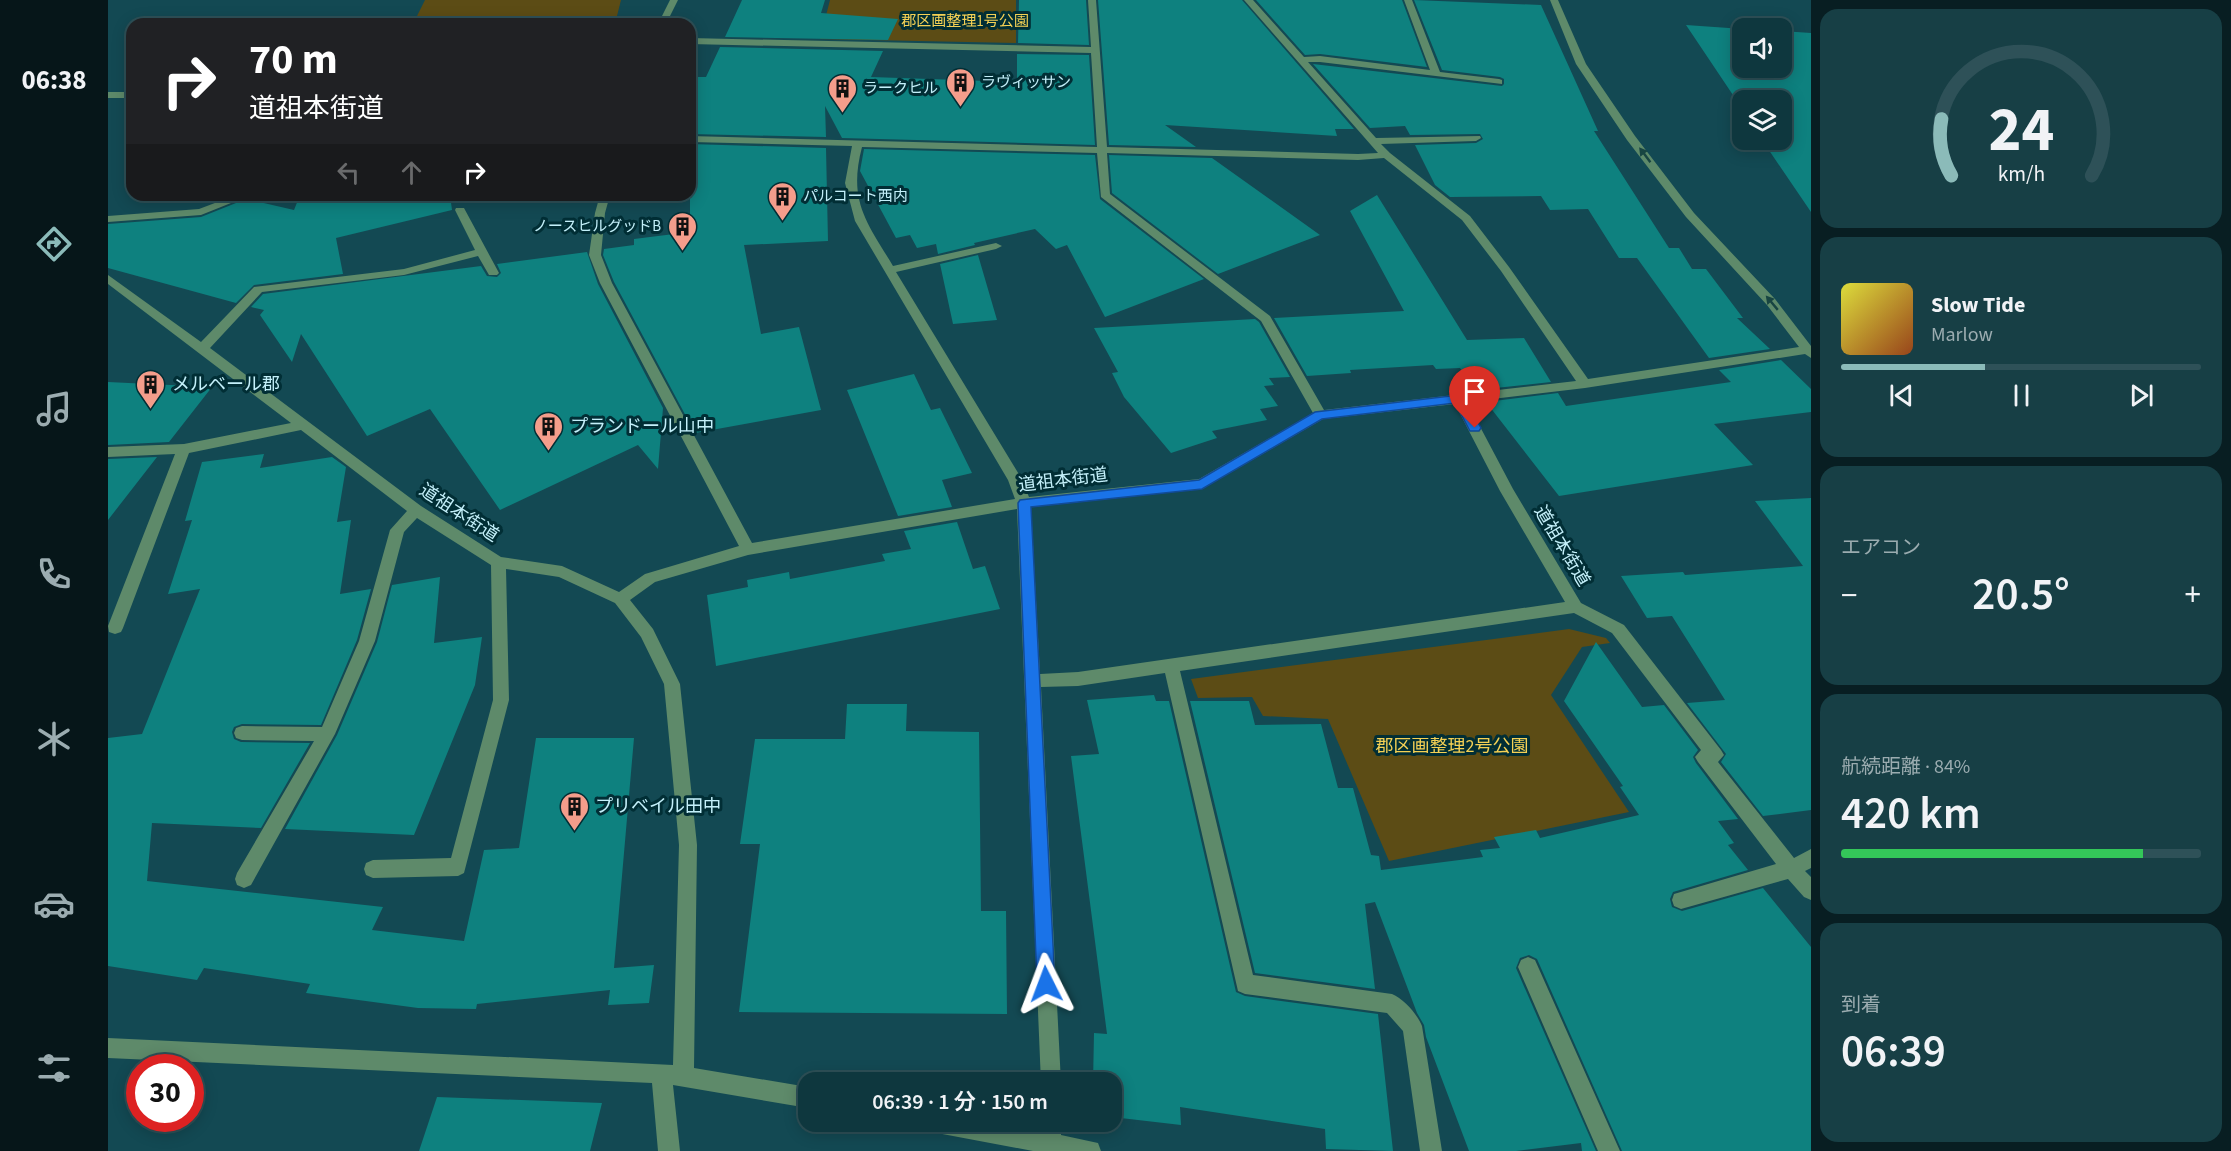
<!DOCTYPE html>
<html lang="ja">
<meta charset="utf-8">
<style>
:root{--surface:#0e373e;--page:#173f45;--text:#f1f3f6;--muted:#9bacb0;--line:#2e5158;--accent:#8bbbb9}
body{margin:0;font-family:"Source Sans 3","Noto Sans JP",sans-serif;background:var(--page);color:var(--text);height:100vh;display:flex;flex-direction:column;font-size:22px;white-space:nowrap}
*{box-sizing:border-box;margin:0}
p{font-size:20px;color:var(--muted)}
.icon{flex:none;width:33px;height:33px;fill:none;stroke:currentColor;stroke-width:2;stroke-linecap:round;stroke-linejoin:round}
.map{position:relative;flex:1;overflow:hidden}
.panel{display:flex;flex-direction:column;gap:9px;padding:9px;background:#081e22;width:420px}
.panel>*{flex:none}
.banner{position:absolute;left:18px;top:18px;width:570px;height:183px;border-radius:18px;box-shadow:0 3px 15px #0003,0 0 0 2px var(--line);background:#202124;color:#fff;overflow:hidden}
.tools{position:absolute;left:1624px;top:18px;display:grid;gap:12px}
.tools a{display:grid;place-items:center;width:60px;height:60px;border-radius:12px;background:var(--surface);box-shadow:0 3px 15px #0003,0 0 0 2px var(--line);font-size:30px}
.speed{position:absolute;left:18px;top:1054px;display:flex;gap:12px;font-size:30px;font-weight:700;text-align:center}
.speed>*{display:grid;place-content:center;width:78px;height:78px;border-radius:50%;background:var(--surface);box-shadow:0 3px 15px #0003,0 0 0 2px var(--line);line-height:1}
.speed .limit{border:9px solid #d22;background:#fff;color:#111}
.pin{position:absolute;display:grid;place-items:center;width:51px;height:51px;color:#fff;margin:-62px -26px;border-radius:50% 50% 50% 0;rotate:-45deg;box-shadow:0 0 6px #0007}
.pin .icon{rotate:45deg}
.me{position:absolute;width:66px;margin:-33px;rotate:357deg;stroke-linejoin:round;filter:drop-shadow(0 0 4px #0008)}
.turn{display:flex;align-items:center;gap:21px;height:126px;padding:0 24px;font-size:27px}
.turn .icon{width:78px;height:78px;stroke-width:2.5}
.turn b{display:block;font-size:42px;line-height:51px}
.lanes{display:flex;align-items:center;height:57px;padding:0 24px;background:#0003;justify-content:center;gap:30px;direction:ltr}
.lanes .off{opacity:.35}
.big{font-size:45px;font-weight:600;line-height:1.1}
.panel .widget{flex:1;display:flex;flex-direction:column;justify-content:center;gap:9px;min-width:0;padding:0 21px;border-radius:18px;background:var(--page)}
.panel .dial{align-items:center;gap:0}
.dial svg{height:156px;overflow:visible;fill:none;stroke:var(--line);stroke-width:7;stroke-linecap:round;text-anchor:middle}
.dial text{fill:var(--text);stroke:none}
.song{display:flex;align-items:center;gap:18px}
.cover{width:72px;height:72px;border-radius:9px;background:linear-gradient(135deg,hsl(60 70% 55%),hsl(20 70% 35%))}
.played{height:6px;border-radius:3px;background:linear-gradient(90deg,var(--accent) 40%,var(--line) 40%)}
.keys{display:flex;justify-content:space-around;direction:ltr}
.heat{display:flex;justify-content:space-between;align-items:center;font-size:33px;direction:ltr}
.charge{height:9px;border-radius:4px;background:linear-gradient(90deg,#34c759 84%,var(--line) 0)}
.trip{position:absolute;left:690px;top:1072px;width:324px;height:60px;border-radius:18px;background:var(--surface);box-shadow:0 3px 15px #0003,0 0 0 2px var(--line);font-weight:600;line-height:60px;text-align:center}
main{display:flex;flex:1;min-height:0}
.menu{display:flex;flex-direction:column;width:108px;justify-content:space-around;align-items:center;background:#061619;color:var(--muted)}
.menu .icon{width:42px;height:42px}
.menu .on{color:var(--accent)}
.menu b{font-size:27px;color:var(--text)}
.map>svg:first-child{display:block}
.green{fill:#5c4c15}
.building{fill:#0e817f}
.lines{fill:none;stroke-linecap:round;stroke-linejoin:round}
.minor{fill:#5e8a6a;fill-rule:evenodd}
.oneway{fill:#184542}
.route{fill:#1a73e8;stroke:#114b97;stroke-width:1.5}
.labels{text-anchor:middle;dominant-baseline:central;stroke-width:6;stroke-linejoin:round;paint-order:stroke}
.far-park-label{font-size:15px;fill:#f5d155;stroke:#012e35}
.far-poi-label{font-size:15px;fill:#c4f0fa;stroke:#012e35;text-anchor:start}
.poi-label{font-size:18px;fill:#c4f0fa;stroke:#012e35;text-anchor:start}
.street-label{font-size:18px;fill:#c4f0fa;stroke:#012e35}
.park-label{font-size:18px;fill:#f5d155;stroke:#012e35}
</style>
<main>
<nav class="menu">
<b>06:38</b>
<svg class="icon on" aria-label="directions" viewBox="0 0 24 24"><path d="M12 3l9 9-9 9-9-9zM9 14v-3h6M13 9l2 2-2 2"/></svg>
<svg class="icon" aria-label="music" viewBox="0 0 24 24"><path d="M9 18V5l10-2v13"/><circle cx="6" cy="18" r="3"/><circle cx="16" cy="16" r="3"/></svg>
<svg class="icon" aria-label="phone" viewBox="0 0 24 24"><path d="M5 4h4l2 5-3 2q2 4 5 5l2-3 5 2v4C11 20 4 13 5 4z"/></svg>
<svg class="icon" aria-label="climate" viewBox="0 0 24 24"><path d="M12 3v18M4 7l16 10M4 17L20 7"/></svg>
<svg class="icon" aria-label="car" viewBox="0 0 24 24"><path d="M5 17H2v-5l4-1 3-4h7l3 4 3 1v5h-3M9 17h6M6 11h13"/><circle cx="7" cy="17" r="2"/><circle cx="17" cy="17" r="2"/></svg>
<svg class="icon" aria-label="filters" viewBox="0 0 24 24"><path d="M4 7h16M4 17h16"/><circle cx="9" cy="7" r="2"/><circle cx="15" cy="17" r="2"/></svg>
</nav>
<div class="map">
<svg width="1703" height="1151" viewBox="0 0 1703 1151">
<rect width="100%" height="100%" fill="#134953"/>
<path class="green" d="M317,0H513L507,24H305Z
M722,0H908V43L712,39Z
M1461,629L1498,638L1502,643L1474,647L1443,695L1521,812L1281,861L1220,719L1155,716L1144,697L1090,698L1083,679Z"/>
<path class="building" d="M634,0H717L713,13L790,19L780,40L617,37Z
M911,0H978L981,45L910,43Z
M990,0H1134L1246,129H1227L1229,136L1057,125L1088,147L1001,145Z
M1148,0H1294L1319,67L1212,54L1197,55Z
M1306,0L1433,5L1490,131H1486L1561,248H1571L1584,269H1598L1635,318H1629L1662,349L1601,358L1529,258H1511L1480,209L1442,210L1433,196L1342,197L1327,185L1307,145L1368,143L1375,139L1372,134L1302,135L1297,126L1262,128L1205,64L1394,86L1396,84V79L1392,77L1334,70Z
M1578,25L1635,29V68H1674V31L1703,33V212L1654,140H1674V100H1635V110Z
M612,47L775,51L763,77L909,82V54L981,55L987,145L734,138L717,106L718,137L582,134V77H598Z
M582,144L718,148L720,241L636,245L653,334L691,327L713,410L587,433L506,282L495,255L496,249L526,245V239L582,232Z
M756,149L987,155L992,199L1096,279L997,317L959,245L948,249L927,229L866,243L867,245L830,254L828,244L809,248L802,235L788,238L752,171Z
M1001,155L1104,158L1212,235L1110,274L1004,193Z
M192,195H342L344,210L228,238L235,274L146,285L128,303L0,268V224L93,217L138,199L186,210Z
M1269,195L1359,340L1416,338L1443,382L1369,390L1352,368L1328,369L1325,365L1242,370L1243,373L1199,376L1166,318L1296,311L1242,211Z
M479,252L490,284L555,408L550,469L530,445L392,510L322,409L259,436L193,334L184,362L152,315L156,310L143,307L155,294L373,266L379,276L389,277L393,273L389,264Z
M870,255L889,320L845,324L832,264Z
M1147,319L1151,322L1182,377L1161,378L1166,385L1156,386L1170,406L1152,409L1159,420L1104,431L1109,438L1063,453L1016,397L1004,373L1010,372L986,328Z
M1673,360L1703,389V412L1606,424L1645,465L1451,496L1378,402L1450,393L1458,406L1623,382L1611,370Z
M806,374L823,410L832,408L864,473L834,480L844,507L790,516L739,390Z
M0,382L104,387L61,442L0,445Z
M156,454L152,468L224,457L238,467L229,522L243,520L232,594L263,589L249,640L213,725L134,724L126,727L124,732L126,739L133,742L202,743L153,828L44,823L39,881L275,907L264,930L356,941L376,850L411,848L428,738H526L506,968L546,965L541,1003L500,1005L502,990L369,1004L368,1009L310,1008L198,993L202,984L96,968L89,980L0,966V738L34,734L92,589L60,594L84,520L77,521L94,462Z
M49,457L0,520V459Z
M1703,498V810L1655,816L1613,762L1618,754L1579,703L1617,700L1564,616L1539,618L1513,576L1575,572L1577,575L1695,566L1647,501Z
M849,522L865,569L877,566L892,609L608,666L599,595L640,587L639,580L681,572L682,579L777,561L774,554L803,549L796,531Z
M332,577L326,643L374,637L367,685L306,835L177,829L229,735L269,642L284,585Z
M1488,642L1534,707L1556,705L1590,750L1585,757L1588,763L1630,819L1610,821L1626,843L1620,845L1640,870L1565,892L1562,899L1564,907L1574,911L1655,888L1703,947V1151H1514L1429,959L1421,955L1412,958L1408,968L1488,1151H1474L1473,1143L1408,1151H1361L1318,1037L1316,1025L1309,1013L1267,902L1257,904L1267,989L1147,973L1082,701H1141L1147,725L1213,724L1230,788H1245L1263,855L1271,856L1273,870L1375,857L1372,850L1392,848L1386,837L1428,830L1432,838L1531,815L1512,787L1515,786L1456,701Z
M1046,695L1048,701H1061L1128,992L1137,996L1270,1014L1285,1151L1218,1149L1217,1129L1072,1107L1073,1125L1004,1117V1083H985L986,1033L999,1034L963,756L991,754L979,700Z
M739,704H799L798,731L871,732L873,911H898L899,1014L631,1012L652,844H632L647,739H737Z
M329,1097L494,1103L482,1151H311Z"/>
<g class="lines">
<path class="minor" d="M562,0H570L558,24H550Z
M980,0H988L999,147L1250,154L1270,153L1136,0H1145L1196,57L1212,56L1322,70L1296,0H1304L1332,72L1391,79L1394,80V84L1212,62H1200L1268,138L1372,136L1373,138L1368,141L1273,144L1282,153L1362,216L1401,267L1480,379L1691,347L1659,305L1578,217L1519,140L1468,64L1442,0H1450L1478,64L1527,136L1586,213L1667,299L1703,346V358L1697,354L1477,388L1359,402L1405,489L1473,603L1516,625L1613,750L1616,755L1610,762L1686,858L1703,849V868L1697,871L1703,877V900L1696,897L1680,879L1573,909L1566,906L1564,900L1566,894L1668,864L1590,762L1587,757L1593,750L1504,633L1466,613L1072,671L1145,975L1284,994C1296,999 1309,1014 1314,1026L1334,1151H1312L1295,1031L1279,1013L1137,994L1130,991L1057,673L970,686L933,687L953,1083H933L909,509L640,555L547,582L522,600L545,629L572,684L589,845L586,1068L700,1087V1108L565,1085L572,1151H550L544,1083L0,1058V1038L565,1065L571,845L556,684L533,637L507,603L451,577L398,569L401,700L356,873L350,876L265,878L258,875L256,869L258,863L265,860L343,858L385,700L383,565L309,518L296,532L267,641L227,734L143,885L136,888L129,885L127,879L129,873L206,741L134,740L128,738L126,733L128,728L134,726L214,727L251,641L282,530L299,511L193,430L81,453L15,628L13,632L7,634L1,632L0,626L67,454L0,457V447L76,444L183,423L0,284V275L93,342L146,287L296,269L367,250L347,210L348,208H356L391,273L389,275H381L370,256L296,275L154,292L102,348L313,506L393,557L454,566L511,592L537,574L631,546L492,283L481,255L487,213L492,195H502L497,213L493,255L504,283L644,543L907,499L900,480L747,221L737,183L744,146L582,142V136L989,147L983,53L582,44V38L983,47ZM754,147L989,153L993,197L1153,321L1205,413L1091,479L921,497L912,476L788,272L888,249L894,246L888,243L785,266C758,221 740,201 754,147ZM999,153L1250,160L1276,158L1354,220L1393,271L1468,381L1216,410L1162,316L1002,194ZM1347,404L1392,491L1457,602L970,672L932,674L923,507L1094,489L1215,419Z
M0,92H24V98H0Z
M128,195H143L93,215L0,222V216L91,209Z
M1420,957L1427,960L1512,1151H1490L1410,967L1413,960Z
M818,1122H886L931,1131V1122H953V1135L990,1143L993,1151H925L829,1133L821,1130Z"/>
</g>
<defs><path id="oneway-solid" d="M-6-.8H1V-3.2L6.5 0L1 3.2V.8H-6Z" transform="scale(1.5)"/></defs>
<g class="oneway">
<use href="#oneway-solid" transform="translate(1537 155) rotate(-127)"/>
<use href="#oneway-solid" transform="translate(1664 303) rotate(-130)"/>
</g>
<path class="route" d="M1351,395L1355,396L1373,428L1371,431H1362L1347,403L1214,419L1094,489L923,507L947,984L944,991L938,993L932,991L929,984L910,503L912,500L1091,480L1207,412Z"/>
<defs>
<symbol id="building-pin" viewBox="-11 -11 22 30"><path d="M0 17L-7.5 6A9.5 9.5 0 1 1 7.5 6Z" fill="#f49d8b" stroke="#012e35"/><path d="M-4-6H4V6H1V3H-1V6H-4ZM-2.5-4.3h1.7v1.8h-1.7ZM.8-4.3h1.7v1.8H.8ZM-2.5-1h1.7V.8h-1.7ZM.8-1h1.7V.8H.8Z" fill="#111"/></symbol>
</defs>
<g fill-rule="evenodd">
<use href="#building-pin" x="836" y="66" width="33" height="45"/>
<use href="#building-pin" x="718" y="72" width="33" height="45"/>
<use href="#building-pin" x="658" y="180" width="33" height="45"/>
<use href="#building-pin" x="558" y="210" width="33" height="45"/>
<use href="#building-pin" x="26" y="368" width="33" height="45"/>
<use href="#building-pin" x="424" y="410" width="33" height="45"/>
<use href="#building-pin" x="450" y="790" width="33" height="45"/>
</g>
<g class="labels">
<g class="far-park-label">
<text x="857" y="21">郡区画整理1号公園</text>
</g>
<g class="far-poi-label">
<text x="873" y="82">ラヴィッサン</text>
<text x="755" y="88">ラークヒル</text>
<text x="695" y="196">パルコート西内</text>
<text x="553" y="226" text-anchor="end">ノースヒルグッドB</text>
</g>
<g class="poi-label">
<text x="64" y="384">メルベール郡</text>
<text x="462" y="426">プランドール山中</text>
<text x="487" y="806">プリベイル田中</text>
</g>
<g class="street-label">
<text transform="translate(955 480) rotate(-7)">道祖本街道</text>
<text transform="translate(351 513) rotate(33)">道祖本街道</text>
<text transform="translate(1454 546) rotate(59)">道祖本街道</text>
</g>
<g class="park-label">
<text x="1344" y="746">郡区画整理2号公園</text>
</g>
</g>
</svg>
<div class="tools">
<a><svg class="icon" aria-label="sound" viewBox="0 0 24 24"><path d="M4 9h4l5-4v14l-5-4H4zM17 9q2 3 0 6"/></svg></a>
<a><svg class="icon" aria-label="layers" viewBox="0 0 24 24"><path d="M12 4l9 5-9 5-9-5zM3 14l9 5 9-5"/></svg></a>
</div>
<div class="speed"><div class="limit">30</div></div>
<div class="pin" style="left:1367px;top:428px;background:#d93025"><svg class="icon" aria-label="arrive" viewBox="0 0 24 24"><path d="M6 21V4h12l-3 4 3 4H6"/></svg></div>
<svg class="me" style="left:938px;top:984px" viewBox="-20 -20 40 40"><path d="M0-17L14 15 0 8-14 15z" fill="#1a73e8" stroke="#fff" stroke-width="4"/></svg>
<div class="trip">06:39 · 1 分 · 150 m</div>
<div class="banner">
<div class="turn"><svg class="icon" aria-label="right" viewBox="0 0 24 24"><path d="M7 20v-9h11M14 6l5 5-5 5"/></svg><div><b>70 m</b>道祖本街道</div></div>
<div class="lanes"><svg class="icon off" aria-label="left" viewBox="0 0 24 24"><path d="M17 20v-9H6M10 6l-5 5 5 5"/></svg><svg class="icon off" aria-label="ahead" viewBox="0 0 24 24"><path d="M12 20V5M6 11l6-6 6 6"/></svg><svg class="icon" aria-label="right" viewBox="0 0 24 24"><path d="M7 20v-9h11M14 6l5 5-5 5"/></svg></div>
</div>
</div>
<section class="panel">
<div class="widget dial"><svg viewBox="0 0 100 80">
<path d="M14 69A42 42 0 1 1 86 69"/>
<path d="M14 69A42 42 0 0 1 9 40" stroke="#8bbbb9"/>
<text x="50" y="56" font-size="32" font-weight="700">24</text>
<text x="50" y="72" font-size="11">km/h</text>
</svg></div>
<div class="widget">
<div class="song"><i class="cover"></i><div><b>Slow Tide</b><p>Marlow</p></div></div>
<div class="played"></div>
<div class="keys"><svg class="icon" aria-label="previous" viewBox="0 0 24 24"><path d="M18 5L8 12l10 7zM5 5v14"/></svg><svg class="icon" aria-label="pause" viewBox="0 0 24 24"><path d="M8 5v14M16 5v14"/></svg><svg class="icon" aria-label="next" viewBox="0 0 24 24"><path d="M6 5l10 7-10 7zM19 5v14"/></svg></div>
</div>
<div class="widget"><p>エアコン</p>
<div class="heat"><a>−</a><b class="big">20.5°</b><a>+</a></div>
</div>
<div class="widget"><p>航続距離 · 84%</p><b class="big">420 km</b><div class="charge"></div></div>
<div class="widget"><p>到着</p><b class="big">06:39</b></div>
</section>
</main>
